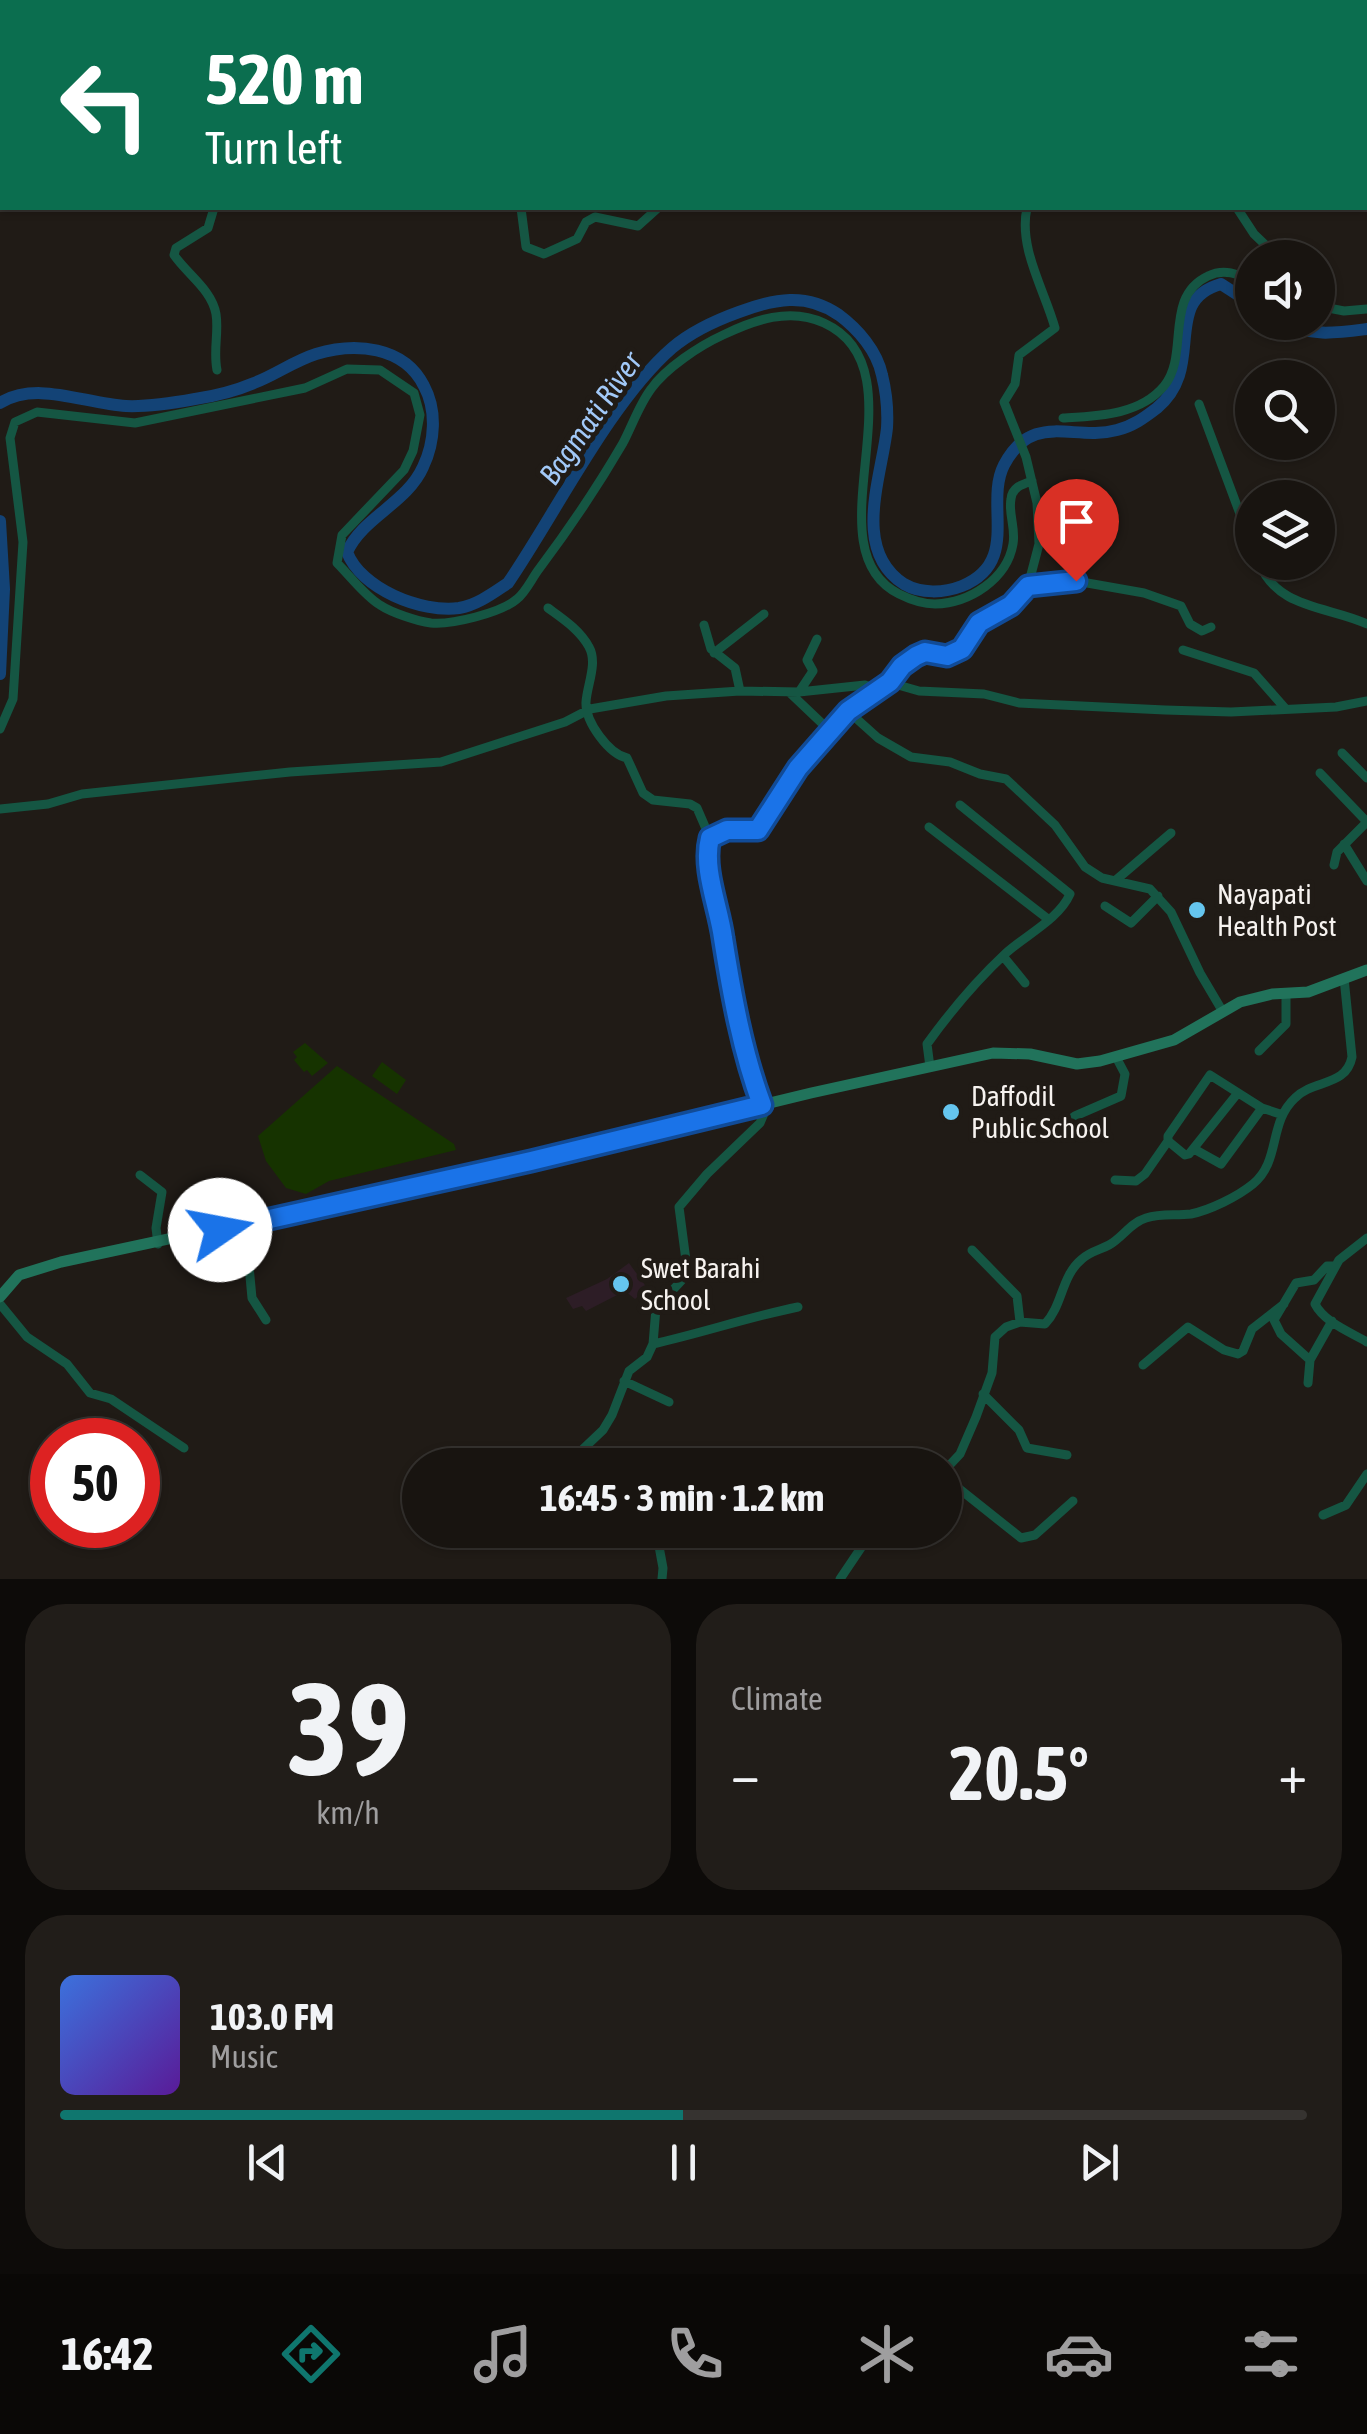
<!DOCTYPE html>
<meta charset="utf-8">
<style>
:root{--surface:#181410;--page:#211d19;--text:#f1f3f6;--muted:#9f9e9f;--line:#363330;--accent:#0f766e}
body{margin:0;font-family:"Asap Condensed",sans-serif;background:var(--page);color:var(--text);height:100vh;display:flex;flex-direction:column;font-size:38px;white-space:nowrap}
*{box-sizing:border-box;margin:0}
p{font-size:32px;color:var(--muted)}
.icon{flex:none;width:55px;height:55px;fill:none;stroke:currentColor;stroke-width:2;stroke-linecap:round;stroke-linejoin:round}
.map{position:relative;height:1579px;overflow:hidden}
.details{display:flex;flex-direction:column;gap:25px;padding:25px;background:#0d0b09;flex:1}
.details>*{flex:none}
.banner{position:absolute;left:0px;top:0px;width:1368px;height:210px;box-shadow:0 2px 8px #0004,0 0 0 2px var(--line);background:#0b6e4f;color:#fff;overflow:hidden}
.fabs{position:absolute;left:1235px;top:240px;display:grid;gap:20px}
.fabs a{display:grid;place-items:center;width:100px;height:100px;border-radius:50%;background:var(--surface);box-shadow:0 2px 8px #0004,0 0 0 2px var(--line);font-size:50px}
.speed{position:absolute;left:30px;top:1418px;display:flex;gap:20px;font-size:50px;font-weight:700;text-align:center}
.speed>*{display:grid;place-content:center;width:130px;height:130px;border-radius:50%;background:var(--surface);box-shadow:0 2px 8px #0004,0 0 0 2px var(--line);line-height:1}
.speed .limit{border:15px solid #d22;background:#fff;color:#111}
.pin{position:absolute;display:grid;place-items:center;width:85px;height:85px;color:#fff;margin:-102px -42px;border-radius:50% 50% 50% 0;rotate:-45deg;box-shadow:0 0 10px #0007}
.pin .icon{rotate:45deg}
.me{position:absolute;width:110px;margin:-55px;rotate:78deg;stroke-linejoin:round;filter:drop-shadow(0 0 8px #0008)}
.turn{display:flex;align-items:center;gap:35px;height:210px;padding:0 40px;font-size:45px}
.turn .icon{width:130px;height:130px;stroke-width:2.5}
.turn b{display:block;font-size:70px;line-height:85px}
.big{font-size:75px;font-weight:700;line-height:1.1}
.details .card{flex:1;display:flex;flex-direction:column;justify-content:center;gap:15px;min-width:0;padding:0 35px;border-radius:40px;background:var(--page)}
.details .dial{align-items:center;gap:0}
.dial b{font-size:130px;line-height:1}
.song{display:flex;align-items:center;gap:30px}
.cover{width:120px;height:120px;border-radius:15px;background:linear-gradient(135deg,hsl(220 70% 55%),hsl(270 70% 35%))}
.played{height:10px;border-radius:5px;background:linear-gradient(90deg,var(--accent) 50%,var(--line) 50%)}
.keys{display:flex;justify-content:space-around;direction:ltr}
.heat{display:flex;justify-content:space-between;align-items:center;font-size:55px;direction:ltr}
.details .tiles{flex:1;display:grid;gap:25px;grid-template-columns:1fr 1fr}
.card:last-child{grid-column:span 2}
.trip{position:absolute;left:402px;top:1448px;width:560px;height:100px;border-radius:50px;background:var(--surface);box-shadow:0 2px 8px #0004,0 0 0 2px var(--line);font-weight:700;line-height:100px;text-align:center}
.tabs{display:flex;height:160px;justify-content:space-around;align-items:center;background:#0a0806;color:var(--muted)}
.tabs .icon{width:70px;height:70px}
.tabs .active{color:var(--accent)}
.tabs b{font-size:45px;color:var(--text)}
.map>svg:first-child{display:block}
.education{fill:#2d1d26}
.green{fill:#163300}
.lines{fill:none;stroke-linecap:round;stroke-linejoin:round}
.river{stroke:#134376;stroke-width:12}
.street{stroke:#155643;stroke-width:9}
.secondary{stroke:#21735b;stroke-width:11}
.route-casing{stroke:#114b97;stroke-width:25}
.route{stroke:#1a73e8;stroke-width:18}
.poi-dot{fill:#65c5ee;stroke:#201b16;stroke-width:4}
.labels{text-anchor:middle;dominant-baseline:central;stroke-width:10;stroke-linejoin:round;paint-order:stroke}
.poi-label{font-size:28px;fill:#f6f2ef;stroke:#201b16;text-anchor:start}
.water-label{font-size:30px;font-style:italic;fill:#a2c9f8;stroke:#201b16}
</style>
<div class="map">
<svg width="1367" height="1579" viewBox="0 0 1367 1579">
<rect width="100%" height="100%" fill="#201b16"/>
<path class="education" d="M629,1263L647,1288L635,1299L625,1291L586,1311L582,1306L573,1309L566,1298L607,1279Z"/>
<path class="green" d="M305,1043L328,1063L312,1076L307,1070L304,1072L294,1060L297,1057L293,1052Z
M382,1062L406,1080L397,1094L372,1076Z
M337,1066L454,1144L456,1150L329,1181L306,1194L286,1188L266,1161L258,1136Z"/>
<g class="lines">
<path class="river" d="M1282,322C1310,337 1336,333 1367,329
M0,403C37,380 85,404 126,406C148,407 173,403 195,399C215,396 235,391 254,383C275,375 294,361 316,354C355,342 404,346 424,386C437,410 435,442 423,467C407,503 363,517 347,552C361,589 421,613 459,608C477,605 493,593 508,583C556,513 610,402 672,348C692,331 714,321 739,312C774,299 806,292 839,315C858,329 877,351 882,375C886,391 888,411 887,428C882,476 851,550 904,584C921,594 944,593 962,586C1021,562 984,504 1004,465C1033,410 1073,442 1117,430C1133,426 1144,418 1157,408C1207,367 1160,301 1221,284L1252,304
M0,521L4,589L0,674"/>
<path class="street" d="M487,0L488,2
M207,2L208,0
M955,2L957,0
M1006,2L1008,0
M214,208L208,228L176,248L174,255C187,274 212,290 216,314C219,332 213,351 217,370
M521,208L526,247L544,254L577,239L586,222L595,217L638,226L658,208
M1237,208L1254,234L1279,258
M1318,306L1344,311L1367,309
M1199,404L1252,546
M1063,418C1098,416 1140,415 1164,386C1190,355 1163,297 1208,276C1224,268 1238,274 1252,281
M1259,562C1276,609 1328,606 1367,624
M1028,586L1076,581L1144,593L1181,606L1190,624L1202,631L1211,627
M548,608C563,619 580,630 589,647C598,663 587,685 586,702C585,722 609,754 627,758L643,793L653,800L690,804L697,808L710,838
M704,625L711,649L735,668L740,691
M1183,650L1254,673L1284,707
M714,653L764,614
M891,683L919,691L984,694L1019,703L1165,710L1231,712L1336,707L1367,701
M789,692L829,730
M799,692L813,671L807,660L817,639
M848,711L878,738L911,757L950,762L980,774L1006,779L1055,825L1085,867L1102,878L1150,889L1171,912L1200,973L1223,1012
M0,729L13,699L23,542L10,438L15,422L37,412L135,423L305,388L347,369L380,370L414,393L420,415L413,451L404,470L342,535L337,563C350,576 365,596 380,605C392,613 417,621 431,623C451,625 501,613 517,599C526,592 532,578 539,569C569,529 598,486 623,443C632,426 639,405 651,389C666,368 699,346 723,335C754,320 790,307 824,323C927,370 807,548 899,594C911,600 923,604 935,604C970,603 1007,579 1013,544C1016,528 1008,513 1011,499C1012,487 1023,484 1032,481
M1342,753L1367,778
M1320,773L1367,822
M0,809L48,804L82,794L290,772L441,762L565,722L590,709L666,696L740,691L799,692L865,685L880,690
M929,827L1048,919
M1344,844L1367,881
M1334,865L1337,852L1367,822
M1116,880L1171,833
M1105,906L1131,923L1158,896
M1003,956L1025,983
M1259,1051L1286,1024V995
M930,1067L927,1044C950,1012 977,980 1006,953C1026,935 1059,919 1070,894L960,805
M1237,1094L1189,1154L1185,1155L1168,1141V1136L1210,1075L1262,1108L1280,1114
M762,1105C742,1051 732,995 723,938C719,907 702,869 710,838L727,830H758L798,768L848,711L891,683L903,666L916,656L925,653L947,656L962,649L979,623L1011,605L1028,586L1039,544L1037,503L1026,457L1004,402L1015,384L1019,355L1055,328C1045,291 1018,248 1027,208
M1060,1127L1075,1116L1121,1096L1125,1074L1116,1057
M1194,1149L1221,1164L1262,1108
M140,1175L162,1192L156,1228L158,1244
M1115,1180L1136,1181L1145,1174L1168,1141
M1367,1238L1339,1260L1315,1304C1324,1322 1350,1332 1367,1342
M972,1250L1017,1296L1020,1322
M0,1304L27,1337L67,1364L90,1393L111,1399L184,1448
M266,1320L252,1298L249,1266L250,1258L266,1233V1220
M653,1344C702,1333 749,1317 798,1307
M1310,1360L1332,1321
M1143,1365L1188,1327L1224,1350L1238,1354L1243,1351L1252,1329L1284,1304
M624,1381L669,1402
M1308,1383L1310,1360L1281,1334L1274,1320L1296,1283L1314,1280L1327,1266H1335
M983,1394L1019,1430L1027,1448L1067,1455
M578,1465L583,1449L603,1430L612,1415L629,1371L647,1357L653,1344L656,1308L683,1279L687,1268L679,1207L707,1174L760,1123L768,1104
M925,1465H930
M945,1470L960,1454L976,1417L992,1373L995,1337L1006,1327L1020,1322L1045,1324C1063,1305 1061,1276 1082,1259C1091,1251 1100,1250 1109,1245C1123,1237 1130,1223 1146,1218C1161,1213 1176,1216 1191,1214C1210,1210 1237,1197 1253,1184C1281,1161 1268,1123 1295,1098C1314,1079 1346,1087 1352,1057L1344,978
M945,1474L957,1487L1021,1538L1035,1535L1073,1501
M1323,1515L1346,1505L1367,1474
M656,1530L663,1568L662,1579
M840,1579L873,1530"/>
<path class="secondary" d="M0,1297L19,1275L61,1262L531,1161L811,1093L993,1053L1030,1054L1077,1064L1100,1061L1174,1040L1240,1002L1272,994L1308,992L1367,970"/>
</g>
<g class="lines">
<defs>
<path id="route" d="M220,1230L531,1161L762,1105C742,1051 732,995 723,938C719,907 702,869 710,838L727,830H758L798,768L848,711L890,682L902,666L916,656L925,652L947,656L962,649L979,623L1011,605L1028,586L1076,581"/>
</defs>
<use href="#route" class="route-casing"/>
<use href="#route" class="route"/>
</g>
<g class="poi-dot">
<circle cx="1197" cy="910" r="10"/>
<circle cx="951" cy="1112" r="10"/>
<circle cx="621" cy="1284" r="10"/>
</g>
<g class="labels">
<g class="poi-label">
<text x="1217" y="894">Nayapati<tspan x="1217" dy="32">Health Post</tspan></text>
<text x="971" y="1096">Daffodil<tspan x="971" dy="32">Public School</tspan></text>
<text x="641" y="1268">Swet Barahi<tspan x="641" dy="32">School</tspan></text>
</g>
<g class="water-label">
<text transform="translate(590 418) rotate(-55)">Bagmati River</text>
</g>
</g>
</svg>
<div class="fabs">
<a><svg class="icon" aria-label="sound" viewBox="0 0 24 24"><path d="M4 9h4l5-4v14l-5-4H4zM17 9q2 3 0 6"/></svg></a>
<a><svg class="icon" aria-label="search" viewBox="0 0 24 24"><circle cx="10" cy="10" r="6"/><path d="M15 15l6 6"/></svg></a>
<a><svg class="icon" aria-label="layers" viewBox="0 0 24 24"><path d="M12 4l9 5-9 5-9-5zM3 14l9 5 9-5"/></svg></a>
</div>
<div class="speed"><div class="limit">50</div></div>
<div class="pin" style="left:1076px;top:581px;background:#d93025"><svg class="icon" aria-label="arrive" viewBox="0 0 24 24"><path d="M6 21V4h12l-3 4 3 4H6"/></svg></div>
<svg class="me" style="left:220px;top:1230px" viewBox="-20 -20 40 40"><circle r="19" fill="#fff"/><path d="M0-13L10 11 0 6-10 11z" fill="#1a73e8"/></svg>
<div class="trip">16:45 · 3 min · 1.2 km</div>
<div class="banner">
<div class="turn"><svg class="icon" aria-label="left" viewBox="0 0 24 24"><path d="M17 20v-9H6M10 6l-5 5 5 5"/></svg><div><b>520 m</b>Turn left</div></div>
</div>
</div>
<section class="details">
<div class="tiles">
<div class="card dial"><b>39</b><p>km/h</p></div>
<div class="card"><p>Climate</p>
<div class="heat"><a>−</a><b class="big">20.5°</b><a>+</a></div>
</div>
<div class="card">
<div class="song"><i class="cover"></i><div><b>103.0 FM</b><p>Music</p></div></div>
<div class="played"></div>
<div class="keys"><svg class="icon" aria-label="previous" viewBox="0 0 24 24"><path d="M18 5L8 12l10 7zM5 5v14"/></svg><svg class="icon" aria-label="pause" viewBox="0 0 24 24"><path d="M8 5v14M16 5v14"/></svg><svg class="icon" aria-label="next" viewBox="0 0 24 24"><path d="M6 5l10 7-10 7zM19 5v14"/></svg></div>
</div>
</div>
</section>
<nav class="tabs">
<b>16:42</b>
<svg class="icon active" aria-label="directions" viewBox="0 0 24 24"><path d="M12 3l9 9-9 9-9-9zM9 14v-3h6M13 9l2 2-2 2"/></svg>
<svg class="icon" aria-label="music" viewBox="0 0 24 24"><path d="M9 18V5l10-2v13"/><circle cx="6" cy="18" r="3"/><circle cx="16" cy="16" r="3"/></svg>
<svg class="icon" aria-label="phone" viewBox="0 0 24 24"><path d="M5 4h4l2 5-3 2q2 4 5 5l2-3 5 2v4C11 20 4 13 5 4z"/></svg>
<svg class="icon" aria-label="climate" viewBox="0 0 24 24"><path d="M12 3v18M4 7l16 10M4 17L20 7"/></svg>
<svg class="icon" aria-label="car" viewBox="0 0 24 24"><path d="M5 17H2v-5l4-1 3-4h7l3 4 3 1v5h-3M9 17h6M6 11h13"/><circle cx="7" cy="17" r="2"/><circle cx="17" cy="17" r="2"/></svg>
<svg class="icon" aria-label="filters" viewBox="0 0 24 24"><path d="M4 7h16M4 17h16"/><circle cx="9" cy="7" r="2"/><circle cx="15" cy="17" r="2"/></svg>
</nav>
